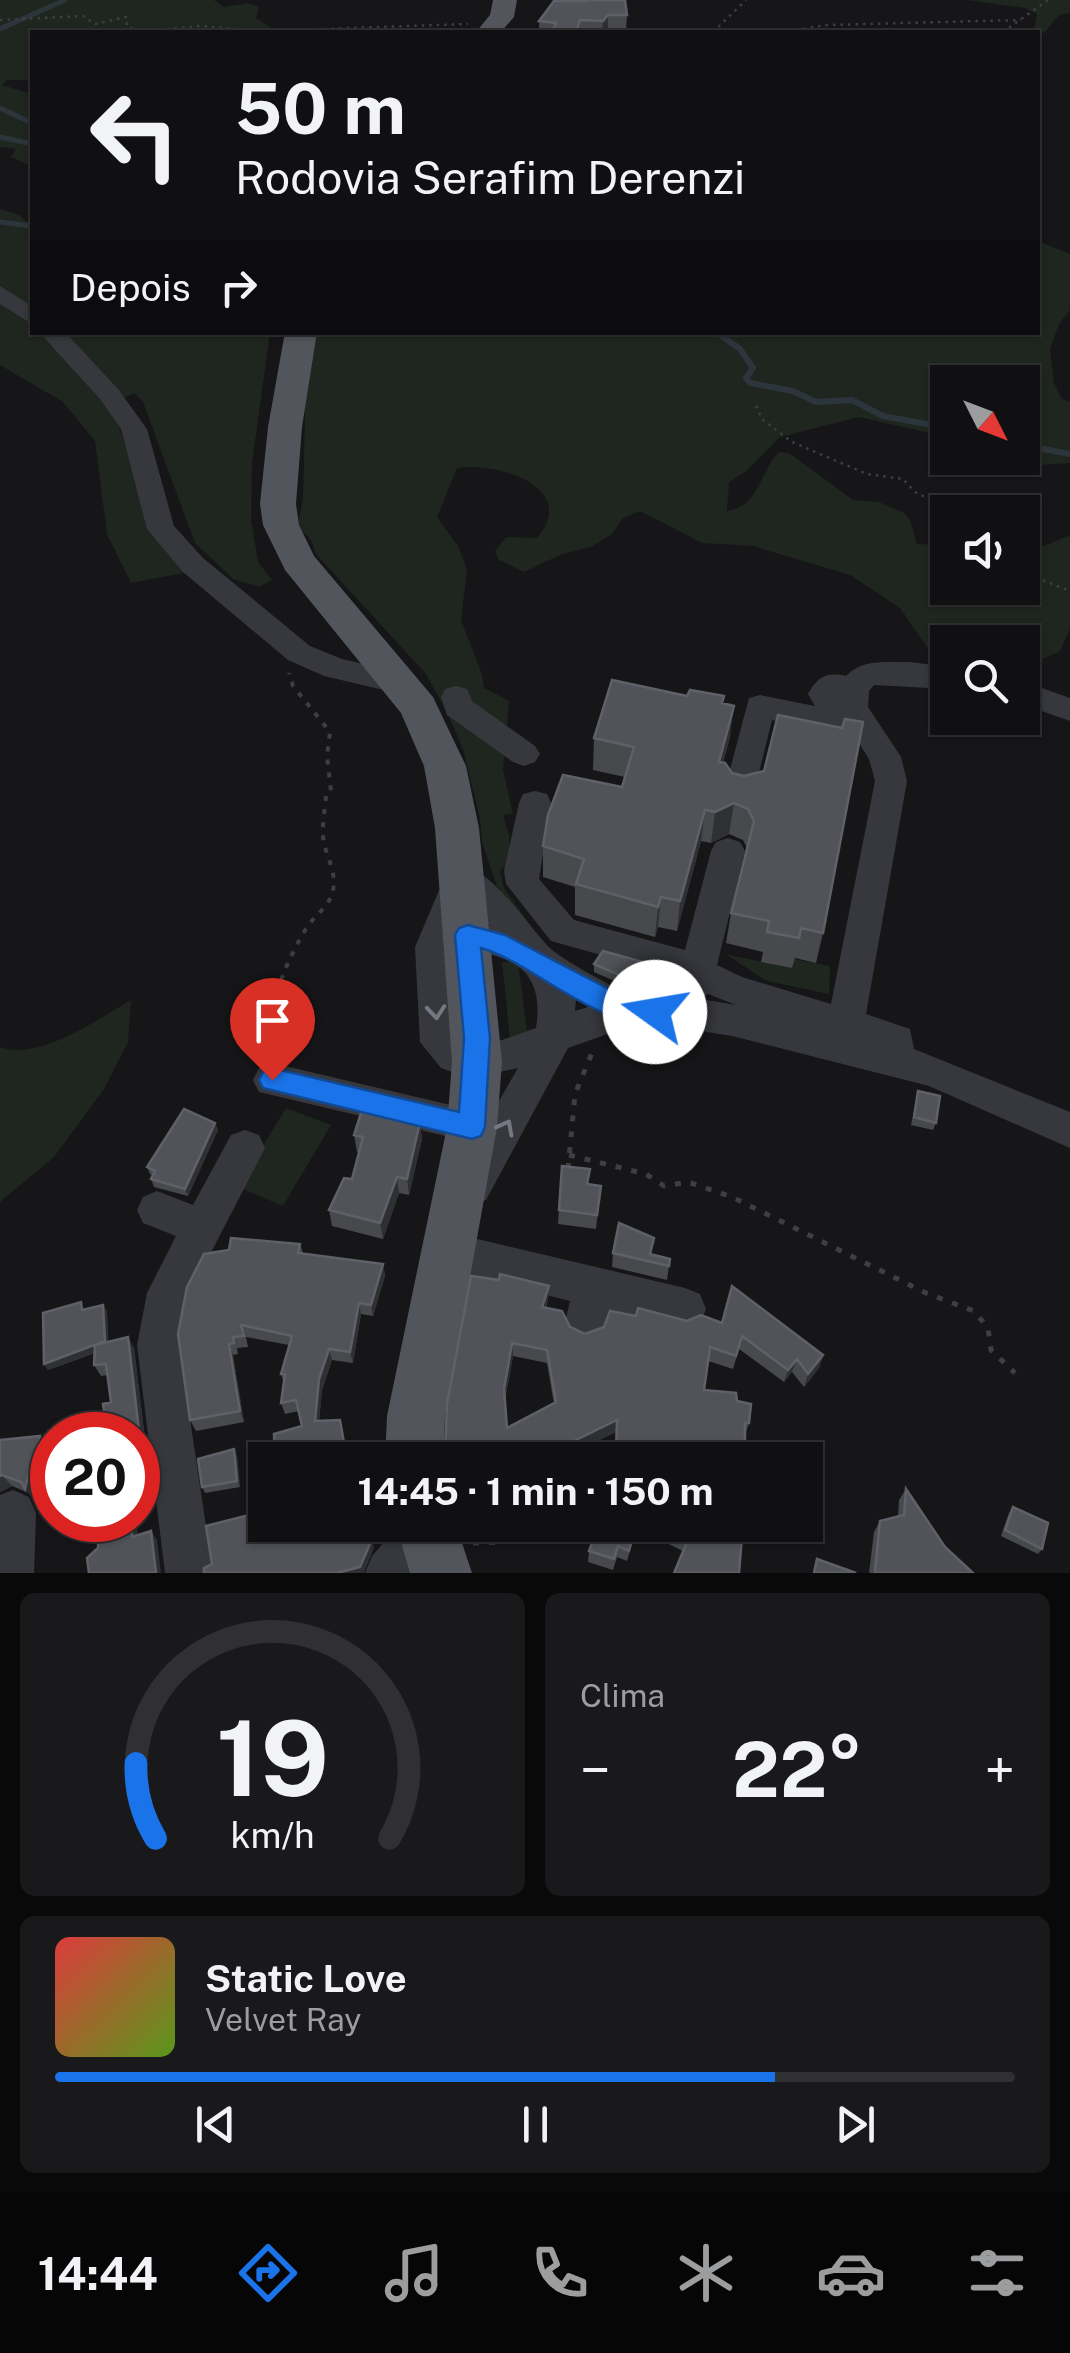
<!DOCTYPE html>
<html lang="pt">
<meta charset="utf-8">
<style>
:root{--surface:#101012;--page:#19191b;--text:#f1f3f6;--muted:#9c9d9f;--line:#303032;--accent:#1a73e8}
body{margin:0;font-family:"Public Sans",sans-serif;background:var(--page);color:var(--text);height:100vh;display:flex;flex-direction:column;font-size:38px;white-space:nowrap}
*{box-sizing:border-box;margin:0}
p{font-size:32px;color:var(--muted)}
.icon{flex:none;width:55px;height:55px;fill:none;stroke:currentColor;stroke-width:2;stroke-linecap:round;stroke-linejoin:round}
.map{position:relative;height:1573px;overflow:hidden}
.side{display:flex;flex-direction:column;gap:20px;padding:20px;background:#09090a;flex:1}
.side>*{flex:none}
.banner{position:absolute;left:30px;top:30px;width:1010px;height:305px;border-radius:0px;box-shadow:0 2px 8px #0004,0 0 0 2px var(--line);background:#101012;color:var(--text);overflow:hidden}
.needle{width:65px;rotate:132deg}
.tools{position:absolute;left:930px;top:365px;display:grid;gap:20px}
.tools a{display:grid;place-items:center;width:110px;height:110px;border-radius:0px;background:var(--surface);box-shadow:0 2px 8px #0004,0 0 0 2px var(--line);font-size:50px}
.speed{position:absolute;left:30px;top:1412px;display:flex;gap:20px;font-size:50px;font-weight:700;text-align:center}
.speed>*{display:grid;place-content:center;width:130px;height:130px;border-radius:50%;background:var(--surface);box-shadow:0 2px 8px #0004,0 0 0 2px var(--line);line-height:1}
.speed .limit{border:15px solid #d22;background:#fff;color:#111}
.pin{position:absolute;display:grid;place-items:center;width:85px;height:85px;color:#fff;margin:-102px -42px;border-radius:50% 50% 50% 0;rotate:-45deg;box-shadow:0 0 10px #0007}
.pin .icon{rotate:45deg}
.me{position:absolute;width:110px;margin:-55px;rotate:283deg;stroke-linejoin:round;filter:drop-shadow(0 0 8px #0008)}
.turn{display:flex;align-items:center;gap:35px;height:210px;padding:0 40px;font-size:45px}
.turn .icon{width:130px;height:130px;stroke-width:2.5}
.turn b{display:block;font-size:70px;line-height:85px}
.then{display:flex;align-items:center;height:95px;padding:0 40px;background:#0003;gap:20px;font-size:38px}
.big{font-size:75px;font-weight:700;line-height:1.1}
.side .tile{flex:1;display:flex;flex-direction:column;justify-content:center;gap:15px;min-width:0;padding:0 35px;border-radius:15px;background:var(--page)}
.side .dial{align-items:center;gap:0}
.dial svg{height:260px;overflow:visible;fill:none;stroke:var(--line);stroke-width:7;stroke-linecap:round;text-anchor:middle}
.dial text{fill:var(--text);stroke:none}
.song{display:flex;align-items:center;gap:30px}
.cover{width:120px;height:120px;border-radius:15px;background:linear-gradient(135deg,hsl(0 70% 55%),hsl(90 70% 35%))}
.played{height:10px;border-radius:5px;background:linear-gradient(90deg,var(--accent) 75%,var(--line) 75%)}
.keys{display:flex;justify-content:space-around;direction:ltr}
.heat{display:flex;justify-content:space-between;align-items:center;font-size:55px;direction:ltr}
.side .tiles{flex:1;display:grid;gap:20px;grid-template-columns:1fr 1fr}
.tile:last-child{grid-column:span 2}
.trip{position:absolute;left:248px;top:1442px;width:575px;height:100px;border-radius:0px;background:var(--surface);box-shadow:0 2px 8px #0004,0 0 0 2px var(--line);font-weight:700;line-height:100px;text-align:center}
.tab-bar{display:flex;height:160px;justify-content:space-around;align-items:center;background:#060607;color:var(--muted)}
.tab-bar .icon{width:70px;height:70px}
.tab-bar .current{color:var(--accent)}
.tab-bar b{font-size:45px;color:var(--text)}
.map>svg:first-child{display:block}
.green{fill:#1e261f}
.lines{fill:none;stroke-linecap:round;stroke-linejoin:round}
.stream-far1{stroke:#2c353c;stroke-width:5}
.stream{stroke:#2c353c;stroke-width:6}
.path-far2{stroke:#3d3f44;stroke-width:2.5;stroke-dasharray:2.5 5;stroke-linecap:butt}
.path-far1{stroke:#3d3f44;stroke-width:4;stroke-dasharray:5 8;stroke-linecap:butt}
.path{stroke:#3d3f44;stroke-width:5;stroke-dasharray:6 10;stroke-linecap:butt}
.minor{fill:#37383d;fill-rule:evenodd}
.major{fill:#53555c;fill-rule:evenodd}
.wall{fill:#47494d;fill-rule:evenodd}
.shaded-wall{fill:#2f3033}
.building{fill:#525359;stroke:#5f6168;stroke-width:2.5;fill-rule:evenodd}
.oneway{stroke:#757881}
.route{fill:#1a73e8;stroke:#114b97;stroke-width:2.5}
</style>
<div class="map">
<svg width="1070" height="1573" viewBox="0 0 1070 1573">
<rect width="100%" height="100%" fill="#161618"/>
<path class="green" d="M0,0H214L224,7L248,3L259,7L256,18L278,32H230L227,29L215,32H32V80H7L2,85L32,94V167L11,157L16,149L0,147Z
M966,0H1070V13L1059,15L1044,33L1034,30L1037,14L1025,8Z
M0,209L19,215L32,226V332L270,333L252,463L251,519L258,562L272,580L259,587L233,579L195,543L143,402L134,393L112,405L148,517L194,571L131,583L107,534L95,441L63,402L0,365Z
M1038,241L1070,254V310L1059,324L1050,349L1054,383L1062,399L1070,402V463L1039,465L1023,454L1022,382H948L947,437L859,417L780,437L745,472L729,482L727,511C760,506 759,472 779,452L789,453L853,500L879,502L904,513L910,520L917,544L947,545L948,588H1022L1023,555L1070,535V629L1060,651L1023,668L1022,642H948L947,661L927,647L900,608L850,575L753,546L702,543L640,511L623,518L612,534L591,547L562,554L524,572L499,560L495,551L506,537L537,538C581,487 495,461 457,468L437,517L458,546L467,570L461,620L482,674L484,688L509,701L503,770L513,814L503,815L509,835V862L500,871L504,888L526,919L528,923L523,924L497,886L482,842L480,819L463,749L445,708L426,674L316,554L311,540L298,526L303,498L307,333L1038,332Z
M725,954L791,968L794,959L830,966L829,994L767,981Z
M518,961L528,1040H510L502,962Z
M131,1000L128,1042L104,1089L54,1157L0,1202V1047C37,1062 99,1019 131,1000Z
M286,1108L331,1125L283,1206L238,1187Z"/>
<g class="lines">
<path class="stream-far1" d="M0,29L65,0
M0,108L32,123
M0,137L32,144
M0,222L32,226"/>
<path class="stream" d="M716,332L740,349L753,368L746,378L750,383L793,391L816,402L852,400L883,416L948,428
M1022,445L1070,454"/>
<path class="path-far2" d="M0,20L83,16L95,24L126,17L127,27L145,31L200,26L262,31L468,24
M713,32L746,0
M781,32L827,25L1021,20
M1003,32L1048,0
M756,406L762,419L792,442L867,474L903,479L915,492L954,512
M1022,572L1070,591"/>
<path class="path-far1" d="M268,1030C274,993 287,960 307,927C314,917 326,908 331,897C339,877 328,861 324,843C321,829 325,810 326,796L331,791L327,756L330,732L293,686L289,673"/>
<path class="path" d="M269,1028L280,1051
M569,1155L646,1174L664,1186L688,1182L732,1197L926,1293L974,1311L988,1328L991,1350L1015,1373
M568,1169L575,1094L592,1053
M473,1543L503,1542L554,1525"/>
<path class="minor" d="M0,286L32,306V324L0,304Z
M39,332H65L118,389L147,429L174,526L203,558L310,646L342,659L412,675L416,683L412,691L401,694L324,676L288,660L183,572L147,529L121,429L100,399Z
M910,662L948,667V689L874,685L869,691L868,707L901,757L907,781L866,1014L910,1029L914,1049L1070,1112V1148L929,1086L732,1036L682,1028L630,1026L568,1048L486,1200L472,1205L458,1200L452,1187L475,1143L259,1092L253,1080L259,1068L272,1063L472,1110L486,1115L488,1120L518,1068L476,1077L455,1073L441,1068L420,1042L415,947L449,867C486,855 527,927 552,950C564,960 619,992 633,994C648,997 664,995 680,996L675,987L677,979L665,973L551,941L506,884L504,871L519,803L523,794L535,791L547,794L551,803L539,879L574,920L685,950L711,851L716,842L728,838L740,842L745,851L717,965L742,977L831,1004L875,781L869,759L855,737L772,720L752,801L740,804L728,801L724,792L749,698L760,695L815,706L808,694C818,676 827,672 846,676C863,658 887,663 910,662ZM467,904L490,926L461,921ZM451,950C507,952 546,966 536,1028L502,1040L465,1042L457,1035ZM708,994L736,1005L701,999ZM576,999L588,1007L575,1011Z
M1022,681L1070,698V721L1022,704Z
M456,686L467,689L472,701L535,746L540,754L535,762L524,766L513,762L447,715L441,697L445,689Z
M245,1130L259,1135L265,1148L188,1297L179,1345L213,1573H165L137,1345L147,1293L176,1236L143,1223L137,1210L143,1197L157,1191L193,1205L231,1135Z
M448,1232L685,1288L700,1294L706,1309L700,1324L685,1330L610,1311L601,1337L586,1343L571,1337L565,1322L570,1301L433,1266L427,1252L433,1238Z
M13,1490L29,1497L36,1513L34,1573H0V1495Z
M399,1525L449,1528L442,1544L419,1573H365L372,1556Z"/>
<path class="major" d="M493,0H517L514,17L501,32H476L490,15Z
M285,332H317L302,427L296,504L299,525L314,556L433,697L466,766L479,828L502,1062L497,1127L445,1416L443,1460H385L387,1416L447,1127L452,1062L435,828L424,766L401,713L285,570L263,525L260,504L268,427Z
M396,1525H456L472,1573H410Z"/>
</g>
<path class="wall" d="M554,1L627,15L626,32H539V21Z
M723,703L730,737L723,763L823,933L816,963L795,958L792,968L761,962L763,952L726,943L731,913L747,848L743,840L729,834L711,843L701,841L677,931L658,927L655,937L575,915V887L543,877V846L622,787L625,777L593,770L594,738Z
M594,964L642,970L637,991L594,972Z
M918,1091L936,1123L933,1130L911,1125Z
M420,1122L422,1139L409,1195L399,1193L383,1239L332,1226L329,1210L352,1179L359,1152H357L354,1135Z
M215,1123L218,1130L188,1196L154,1187L151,1179L153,1176L150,1174L147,1167Z
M562,1166L589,1184L601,1186L596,1229L558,1224Z
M300,1244L303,1253L383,1264L385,1276L373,1316L361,1314L353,1363L332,1360L322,1390L319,1421L340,1420L343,1431L302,1426L299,1411L285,1414L281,1403L284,1383L281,1374L289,1345L246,1337L248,1347L237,1348L238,1354L233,1355L244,1422L196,1431L190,1420L229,1250Z
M613,1253L652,1254L670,1259L667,1280L612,1267Z
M499,1280L549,1286L548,1299L546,1308L570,1327L585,1334L636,1316L722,1323L823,1355L819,1368L804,1387L792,1372L784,1382L739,1349L733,1369L708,1361L704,1390L737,1401L749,1423L745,1435V1452L743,1460H615L616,1432L575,1452L445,1449ZM513,1356L547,1363L554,1404L507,1428L505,1400Z
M85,1309L107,1311L108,1341L134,1348L152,1499L138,1501V1435L105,1418L111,1402L108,1375L101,1376L94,1365L95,1353L48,1370L44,1364Z
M40,1436L49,1448L42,1479L39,1478L34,1500L29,1493L12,1486L0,1492V1440Z
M237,1455L240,1487L205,1493L202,1487Z
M906,1489L945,1547L973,1573H869L874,1532L880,1521L898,1517L899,1500Z
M1013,1507L1042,1549L1038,1554L1001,1536L1009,1513Z
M590,1525H637L627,1561L617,1557L613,1570L588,1562L589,1551L594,1537L589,1535Z
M648,1525H743L683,1551L646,1533Z
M749,1525H791L786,1537L749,1531Z"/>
<path class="shaded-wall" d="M608,15V32H602L603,21Z
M734,706L730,737L714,793L719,762Z
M734,803L729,834L711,843L715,812Z
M705,810L701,841L677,931L680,901Z
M661,897L658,927L655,937L658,907Z
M420,1122L422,1139L409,1195L407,1179Z
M215,1123L218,1130L188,1196L185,1189Z
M397,1177L399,1193L383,1239L380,1223Z
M383,1264L385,1276L373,1316L371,1305Z
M549,1286L548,1299L542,1320V1307Z
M359,1303L361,1314L353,1363L350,1352Z
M103,1305L107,1311L109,1348L48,1370L44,1364Z
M128,1337L134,1348L152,1499L146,1490Z
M512,1343L513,1356L505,1401L504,1389Z
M229,1344L233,1355L244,1422L240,1411Z
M329,1349L332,1360L322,1390L318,1432L315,1421L319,1379Z
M823,1355L819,1368L804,1387L808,1374Z
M797,1359L792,1372L784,1382L788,1370Z
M617,1420L616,1432L575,1452V1460H546V1457L574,1441Z
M40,1436L49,1448L42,1479L33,1468Z
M234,1449L237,1455L240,1487L237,1481Z
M30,1467L39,1478L34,1500L25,1489Z
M2,1475L12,1486L0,1492V1476Z
M132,1520H137L138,1546L132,1537Z
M370,1525L374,1548L364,1573H337Z
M151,1531L157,1540L161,1573H156Z"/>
<path class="building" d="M586,0H625L627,15H608L603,21L580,20L576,32H552L556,23L539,21L554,1H586Z
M612,680L687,696L690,690L724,696L722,703L734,706L719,762L725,763L732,773L744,776L764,771L778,715L842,728L845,719L863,722L823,933L801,928L799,938L767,932L769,921L731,913L754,821L748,809L734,803L715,812L705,810L680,901L661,897L658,907L576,884L584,859L543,846L548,815L563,775L622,787L634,747L594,738Z
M603,951L643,962L637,983L594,964Z
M918,1091L940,1096L936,1123L914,1117Z
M184,1109L215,1123L185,1189L151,1179L155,1171L147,1167Z
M362,1110L420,1122L407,1179L397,1177L380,1223L329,1210L344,1178L352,1179L363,1137L354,1135Z
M562,1166L590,1169L587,1184L601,1186L597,1215L559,1210Z
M619,1223L654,1238L650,1254L670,1259L669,1266L613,1253Z
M231,1238L300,1244L298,1253L383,1264L371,1305L359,1303L350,1352L329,1349L319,1379L315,1421L340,1420L347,1460H275L274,1434L302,1426L296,1400L281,1403L285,1374H281L292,1336L241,1325L244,1336L233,1337L234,1343L229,1344L240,1411L190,1420L178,1334L187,1287L204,1254L229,1250Z
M500,1274L549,1286L542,1307L562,1311L570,1327L585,1334L604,1327L610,1311L636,1316L638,1308L687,1321L701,1315L722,1323L732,1286L823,1355L808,1374L797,1359L788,1370L742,1336L736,1356L710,1347L704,1390L736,1393L737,1401L751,1404L749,1423H745V1452H714V1460H669L671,1456L652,1460H621L622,1453L616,1451L617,1420L574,1441L575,1450L546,1457L547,1460H429L428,1452L445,1449L447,1404L471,1276L499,1280ZM512,1343L547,1350L556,1402L507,1428L504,1389Z
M81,1302L82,1310L103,1305L105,1341L44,1364L43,1313Z
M128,1337L146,1490L138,1491V1435H64V1431L105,1418L103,1404L111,1402L106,1364L94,1365L95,1345Z
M40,1436L33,1468L30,1467L25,1489L21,1482L2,1475L0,1476V1440Z
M234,1449L237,1481L202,1487L198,1459Z
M906,1489L945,1547L973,1573H875L880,1521L904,1515Z
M1013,1507L1048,1523L1042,1549L1005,1530Z
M265,1511V1525H370L372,1539L360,1567L337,1573H204V1568L212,1564L206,1526Z
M99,1520H132V1537L151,1531L156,1573H89L87,1558L98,1548Z
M593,1525H636L629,1551L618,1546L614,1559L589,1551L598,1527Z
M653,1525H743L739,1573H674L687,1542Z
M817,1559L856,1573H814Z"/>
<defs><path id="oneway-chevron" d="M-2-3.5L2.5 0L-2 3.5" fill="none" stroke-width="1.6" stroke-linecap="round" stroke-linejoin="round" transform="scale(2.5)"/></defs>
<g class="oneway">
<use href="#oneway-chevron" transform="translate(436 1012) rotate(85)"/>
<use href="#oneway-chevron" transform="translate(506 1127) rotate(-62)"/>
</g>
<path class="route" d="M468,925L505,935L628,999L664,1004L668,1012L664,1019C608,1039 535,963 481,948L490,1038L485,1127L481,1136L472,1139L263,1088L259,1080L263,1072L272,1068L459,1112L464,1038L455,935L459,928Z"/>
</svg>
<div class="tools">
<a><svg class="needle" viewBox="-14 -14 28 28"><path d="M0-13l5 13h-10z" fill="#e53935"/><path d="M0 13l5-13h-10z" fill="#9c9d9f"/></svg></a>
<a><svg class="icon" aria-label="sound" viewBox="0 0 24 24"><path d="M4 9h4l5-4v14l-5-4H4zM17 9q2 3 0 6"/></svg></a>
<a><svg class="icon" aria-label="search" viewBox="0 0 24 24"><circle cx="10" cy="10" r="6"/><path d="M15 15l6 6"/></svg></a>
</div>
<div class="speed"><div class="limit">20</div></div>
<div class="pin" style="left:272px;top:1080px;background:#d93025"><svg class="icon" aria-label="arrive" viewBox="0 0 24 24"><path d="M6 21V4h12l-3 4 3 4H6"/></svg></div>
<svg class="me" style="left:655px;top:1012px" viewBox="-20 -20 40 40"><circle r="19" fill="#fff"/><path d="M0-13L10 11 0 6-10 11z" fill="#1a73e8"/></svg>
<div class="trip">14:45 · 1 min · 150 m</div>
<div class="banner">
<div class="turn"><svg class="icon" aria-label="left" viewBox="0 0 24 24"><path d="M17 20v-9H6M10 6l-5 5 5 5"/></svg><div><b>50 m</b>Rodovia Serafim Derenzi</div></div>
<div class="then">Depois<svg class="icon" aria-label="right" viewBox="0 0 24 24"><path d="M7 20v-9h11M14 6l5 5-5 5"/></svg></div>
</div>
</div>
<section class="side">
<div class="tiles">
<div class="tile dial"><svg viewBox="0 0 100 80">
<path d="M14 69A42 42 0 1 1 86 69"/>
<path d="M14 69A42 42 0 0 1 8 46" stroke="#1a73e8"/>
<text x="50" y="56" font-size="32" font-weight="700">19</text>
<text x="50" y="72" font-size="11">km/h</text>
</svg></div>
<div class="tile"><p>Clima</p>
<div class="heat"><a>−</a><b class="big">22°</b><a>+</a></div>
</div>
<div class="tile">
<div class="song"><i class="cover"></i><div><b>Static Love</b><p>Velvet Ray</p></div></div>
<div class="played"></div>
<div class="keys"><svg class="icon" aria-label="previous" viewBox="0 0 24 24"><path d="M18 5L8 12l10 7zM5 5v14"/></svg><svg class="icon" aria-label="pause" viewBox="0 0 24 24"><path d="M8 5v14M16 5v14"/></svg><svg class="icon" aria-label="next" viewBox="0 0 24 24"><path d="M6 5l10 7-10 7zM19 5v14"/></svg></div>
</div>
</div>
</section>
<nav class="tab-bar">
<b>14:44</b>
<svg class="icon current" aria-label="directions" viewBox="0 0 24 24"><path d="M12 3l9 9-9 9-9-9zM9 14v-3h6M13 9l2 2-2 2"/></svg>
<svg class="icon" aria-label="music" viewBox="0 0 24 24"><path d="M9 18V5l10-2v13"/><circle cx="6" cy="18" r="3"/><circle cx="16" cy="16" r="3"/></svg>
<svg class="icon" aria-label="phone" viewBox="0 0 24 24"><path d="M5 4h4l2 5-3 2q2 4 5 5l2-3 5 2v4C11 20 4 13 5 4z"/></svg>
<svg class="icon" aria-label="climate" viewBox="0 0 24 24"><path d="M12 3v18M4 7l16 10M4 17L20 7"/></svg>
<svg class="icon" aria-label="car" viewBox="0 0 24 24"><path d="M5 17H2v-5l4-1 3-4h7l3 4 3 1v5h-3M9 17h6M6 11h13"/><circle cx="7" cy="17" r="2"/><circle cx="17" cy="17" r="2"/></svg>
<svg class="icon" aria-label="filters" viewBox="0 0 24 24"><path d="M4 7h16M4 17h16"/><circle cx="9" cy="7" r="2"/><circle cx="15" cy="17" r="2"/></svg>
</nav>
